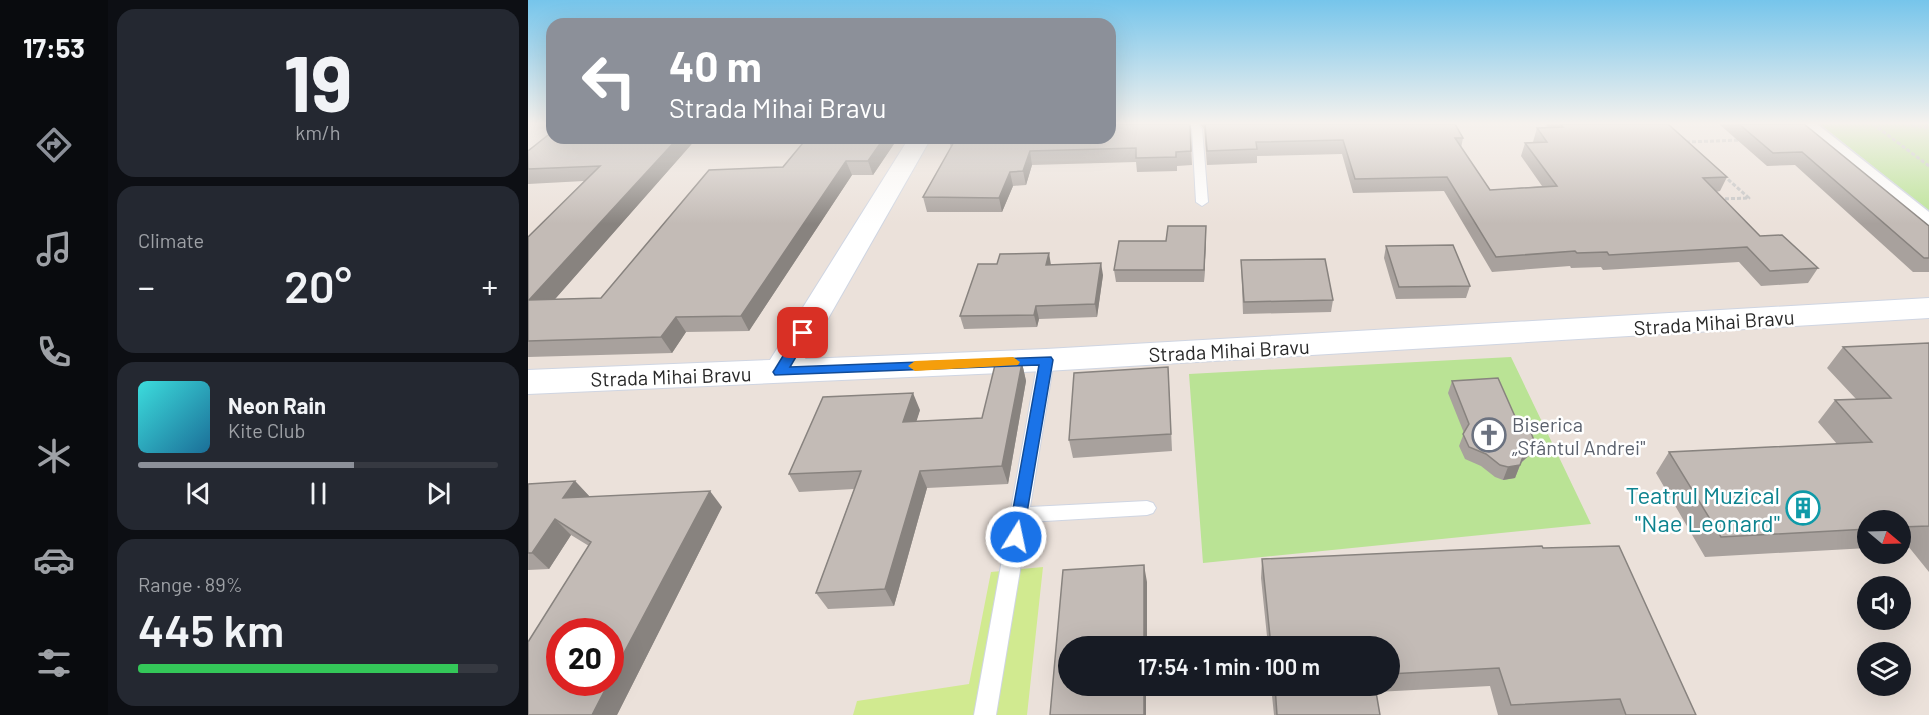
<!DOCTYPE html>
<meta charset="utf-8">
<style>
:root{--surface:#171b24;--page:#242831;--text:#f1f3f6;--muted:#9ea1a6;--line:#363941;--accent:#8c9099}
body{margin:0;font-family:Barlow,sans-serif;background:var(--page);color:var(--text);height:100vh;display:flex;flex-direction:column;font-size:22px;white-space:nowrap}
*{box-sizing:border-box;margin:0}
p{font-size:20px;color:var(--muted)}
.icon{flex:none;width:33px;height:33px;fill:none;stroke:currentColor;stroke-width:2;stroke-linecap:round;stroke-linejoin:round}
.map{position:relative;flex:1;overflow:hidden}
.side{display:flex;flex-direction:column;gap:9px;padding:9px;background:#0d0f14;width:420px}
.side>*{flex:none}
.guide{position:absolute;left:18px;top:18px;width:570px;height:126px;border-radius:18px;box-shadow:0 6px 24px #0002;background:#8c9099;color:#fff;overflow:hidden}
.needle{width:39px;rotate:109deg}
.tools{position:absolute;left:1329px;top:510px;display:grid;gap:12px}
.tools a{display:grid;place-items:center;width:54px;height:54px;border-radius:50%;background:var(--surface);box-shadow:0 6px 24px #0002;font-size:30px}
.speed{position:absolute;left:18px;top:618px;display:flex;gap:12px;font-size:30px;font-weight:700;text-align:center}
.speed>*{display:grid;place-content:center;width:78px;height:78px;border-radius:50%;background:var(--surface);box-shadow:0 6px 24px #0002;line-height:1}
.speed .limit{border:9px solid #d22;background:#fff;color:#111}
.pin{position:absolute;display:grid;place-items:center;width:51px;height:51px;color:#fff;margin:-26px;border-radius:12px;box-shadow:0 3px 9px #0006}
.me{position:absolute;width:66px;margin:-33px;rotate:10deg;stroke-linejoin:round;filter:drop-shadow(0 0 4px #0008)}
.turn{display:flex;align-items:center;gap:21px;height:126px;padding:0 24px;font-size:27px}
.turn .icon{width:78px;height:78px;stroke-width:2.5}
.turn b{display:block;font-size:42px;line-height:51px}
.big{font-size:45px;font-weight:600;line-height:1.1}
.side .widget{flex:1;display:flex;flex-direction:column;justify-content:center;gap:9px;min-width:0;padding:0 21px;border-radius:18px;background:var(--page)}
.side .dial{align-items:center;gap:0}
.dial b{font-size:78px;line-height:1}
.song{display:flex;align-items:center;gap:18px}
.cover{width:72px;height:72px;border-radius:9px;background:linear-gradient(135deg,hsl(180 70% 55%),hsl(200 70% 35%))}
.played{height:6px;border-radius:3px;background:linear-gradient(90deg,var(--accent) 60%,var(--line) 60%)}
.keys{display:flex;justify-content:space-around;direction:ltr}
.heat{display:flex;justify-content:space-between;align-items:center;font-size:33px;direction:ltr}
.charge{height:9px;border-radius:4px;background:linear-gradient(90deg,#34c759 89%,var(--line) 0)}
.trip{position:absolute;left:530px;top:636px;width:342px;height:60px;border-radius:30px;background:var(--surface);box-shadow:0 6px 24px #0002;font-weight:600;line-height:60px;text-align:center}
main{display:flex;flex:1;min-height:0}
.dock{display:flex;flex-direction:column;width:108px;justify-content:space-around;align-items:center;background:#090b0e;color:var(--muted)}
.dock .icon{width:42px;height:42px}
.dock .selected{color:var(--accent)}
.dock b{font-size:27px;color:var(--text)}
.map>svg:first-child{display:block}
.green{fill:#bae395}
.pitch{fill:#d1ea90}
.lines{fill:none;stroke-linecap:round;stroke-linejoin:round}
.service-casing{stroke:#cfd5e2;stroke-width:2}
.minor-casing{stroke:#cfd5e2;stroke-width:3}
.tertiary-casing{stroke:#cfd5e2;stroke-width:2}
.path{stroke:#c3c3c3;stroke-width:3;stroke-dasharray:4 2;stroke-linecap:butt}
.service{fill:#fff;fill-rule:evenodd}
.minor{fill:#fff;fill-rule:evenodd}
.tertiary{fill:#fff;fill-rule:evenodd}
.wall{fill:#a8a19d}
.shaded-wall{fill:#88837f}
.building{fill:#c3bbb6;stroke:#88837f;stroke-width:1.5}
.route{fill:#1a73e8;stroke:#114b97;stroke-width:1.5}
.slow{fill:#f59e0b}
.labels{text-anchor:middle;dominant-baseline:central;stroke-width:5;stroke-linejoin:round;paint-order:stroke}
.street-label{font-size:20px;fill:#282828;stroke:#fff}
.worship-label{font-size:20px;fill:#5b616d;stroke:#fff;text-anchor:start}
.near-culture-label{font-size:24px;fill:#0d838f;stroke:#fff;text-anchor:end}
</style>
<main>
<nav class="dock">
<b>17:53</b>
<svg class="icon selected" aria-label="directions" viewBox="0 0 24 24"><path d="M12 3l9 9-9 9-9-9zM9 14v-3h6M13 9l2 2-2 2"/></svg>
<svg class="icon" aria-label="music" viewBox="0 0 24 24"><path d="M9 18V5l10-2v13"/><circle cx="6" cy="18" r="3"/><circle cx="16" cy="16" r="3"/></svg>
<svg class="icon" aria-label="phone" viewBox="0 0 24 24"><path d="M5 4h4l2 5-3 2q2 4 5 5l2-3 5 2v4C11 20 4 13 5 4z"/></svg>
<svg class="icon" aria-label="climate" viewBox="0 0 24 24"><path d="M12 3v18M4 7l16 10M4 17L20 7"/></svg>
<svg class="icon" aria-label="car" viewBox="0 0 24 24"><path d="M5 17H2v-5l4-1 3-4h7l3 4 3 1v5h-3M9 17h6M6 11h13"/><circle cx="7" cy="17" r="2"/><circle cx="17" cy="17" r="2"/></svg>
<svg class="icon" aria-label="filters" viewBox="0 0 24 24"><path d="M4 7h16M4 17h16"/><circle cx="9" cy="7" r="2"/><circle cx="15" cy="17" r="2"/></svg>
</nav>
<section class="side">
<div class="widget dial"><b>19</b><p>km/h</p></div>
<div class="widget"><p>Climate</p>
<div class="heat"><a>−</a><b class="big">20°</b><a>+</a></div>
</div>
<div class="widget">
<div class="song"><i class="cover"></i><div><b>Neon Rain</b><p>Kite Club</p></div></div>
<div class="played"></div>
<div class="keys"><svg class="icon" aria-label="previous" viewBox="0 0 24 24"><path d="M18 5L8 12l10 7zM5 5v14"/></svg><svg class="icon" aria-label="pause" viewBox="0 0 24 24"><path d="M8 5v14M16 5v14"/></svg><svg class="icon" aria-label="next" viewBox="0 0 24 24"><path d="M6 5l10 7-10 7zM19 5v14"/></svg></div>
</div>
<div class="widget"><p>Range · 89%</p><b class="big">445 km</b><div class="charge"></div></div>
</section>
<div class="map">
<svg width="1401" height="715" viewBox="0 0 1401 715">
<rect width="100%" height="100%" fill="#ebe1da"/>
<path class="green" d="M1292,124H1401V211Z
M983,357L1063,524L675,563L661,374Z"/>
<path class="pitch" d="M515,567L499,715H325L329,701L441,684L463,572Z"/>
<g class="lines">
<defs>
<path id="service" d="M660,124H670L674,129L680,202L674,206L668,202L664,129Z
M518,355L526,360L502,507L619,501L625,503L628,508L625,513L619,515L500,522L468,715H446L510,360Z"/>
<path id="minor" d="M1267,124H1289L1401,212V230L1393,228Z"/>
<path id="tertiary" d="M381,138H403L277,359L518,349L1401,298V318L518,371L0,394V370L242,360Z"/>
</defs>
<use href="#service" class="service-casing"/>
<use href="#minor" class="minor-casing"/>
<use href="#tertiary" class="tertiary-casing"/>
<path class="path" d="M1345,124L1401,166
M1378,124L1401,128
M1158,142L1214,140
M1191,199L1221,198L1195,175"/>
<use href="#service" class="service"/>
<use href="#minor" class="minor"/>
<use href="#tertiary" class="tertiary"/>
</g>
<path class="wall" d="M662,124L664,165L649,166V171L609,172L608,162L504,165L498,185L485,186L474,212H399L395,197L423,148L421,141H404L403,138H582Z
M672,124H927L935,138L933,148L962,190L1014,186L993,156L997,143L1005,142L1009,128H1020L1017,124H1140L1199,177L1192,191L1188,192L1232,236L1290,268L1280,283L1233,286L1211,262L1075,270L1073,267L1043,268L1042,266L964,272L916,191L825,193L814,154L729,156V163L679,165L676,129Z
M1191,124H1276L1401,226V272H1385L1267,165L1239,166Z
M169,138L27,299L73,298L255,167L279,138H379L376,141H368L345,175H324L221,331L158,332L144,353L0,357V237L56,181L0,184V151Z
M678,238L676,282H588L586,270Z
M858,246L942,286L938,298L868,299L856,258Z
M713,260L805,300L803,312L715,314Z
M523,265L575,275L569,317L511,319L509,327L436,329L432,316Z
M1401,343V572L1380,546L1372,547V520H1340V548L1177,557L1128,473L1141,452L1309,444L1290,422L1307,400L1328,399L1299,368L1315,347Z
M494,363L498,381L480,484L399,488L366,606L300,609L288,593L326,489L271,492L261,474L392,410L388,421L454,418Z
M924,381L1002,455L993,463L987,478L975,480L967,477L953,466L937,459L931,446L936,433L920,393Z
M641,385L644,451L545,458L541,440Z
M47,481L62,497L194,507L89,715H0L61,546L43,535L21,569L0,570V484Z
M734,559L1168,715H970L962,686L848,692L852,715H746L743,686H861V646H740L733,578Z"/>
<path class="shaded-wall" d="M150,138H169L13,315L1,300Z
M356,138H367L368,141L345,175L340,161Z
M502,151L504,165L498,185L495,171Z
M318,161L324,175L221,331L213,316Z
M482,172L485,186L474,212L471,198Z
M678,226V238L676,282V270Z
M521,253L523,265H518Z
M573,263L575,275L569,317L567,304Z
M508,306L511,319L509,327L506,315Z
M148,317L158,332L144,353L133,337Z
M494,363L498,381L480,484L474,466Z
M385,393L392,410L383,439L375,422Z
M1007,443L1002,455L992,463L997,451Z
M992,465L987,478L975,480L980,467Z
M392,471L399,488L366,606L357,589Z
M47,481L62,497L35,498Z
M182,491L194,507L89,715H64L81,682H82V679Z
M27,519L43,535L21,569L4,553Z
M616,565L619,582V646H616Z
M616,686H618V715H616Z"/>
<path class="building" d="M582,124H662L663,151L648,152V157L608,158V148L502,151L495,171L482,172L471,198L395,197L427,140L421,141L422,138H582Z
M677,124H927L935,138H927L962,190L1029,186L997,143L1019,142L1009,128L1035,127L1032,124H1140L1199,177L1175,178L1232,236L1254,235L1290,268L1242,271L1219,247L1081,255L1079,252L1049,253L1047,251L968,257L919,177L827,179L815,140L728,142L729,149L679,151Z
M1211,124H1276L1401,226V258H1396L1274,152L1245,153Z
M24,132V138H150L1,300L73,298L181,170L255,167L279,138H356L340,161H318L213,316L148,317L133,337L0,341V237L72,166L0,169V151Z
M640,226H678L676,270H586L591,241H638Z
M925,245L942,286L871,287L858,246Z
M521,253L518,265L573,263L567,304L508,306L506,315L432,316L450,264H469L472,254Z
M797,259L805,300L716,302L713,260Z
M1401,343V526L1372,527V520H1340V529L1193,537L1141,452L1344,442L1307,400L1363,398L1315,347Z
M494,363L474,466L392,471L357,589L288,593L333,471L261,474L295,397L385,393L375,422L454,418L467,365Z
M640,367L643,434L541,440L546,373Z
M970,378L989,421L1002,430L1007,443L997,451L992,465L980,467L972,465L958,454L941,447L935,434L941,424L924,381Z
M47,481L35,498L182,491L82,679V632H32V682H81L64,715H0V642L63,542L27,519L4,553H0V484Z
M1014,546L1015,548L1091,546L1168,715H1098L1092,699L983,705L971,668L861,674V646H743L734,559Z
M616,565V646H540V686H616V715H522L535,570Z
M747,686H847L852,715H749Z"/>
<linearGradient id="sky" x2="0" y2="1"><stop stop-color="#76c5eb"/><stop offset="0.55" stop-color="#f6f2ee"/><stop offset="1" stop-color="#f6f2ee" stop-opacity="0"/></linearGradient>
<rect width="1401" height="224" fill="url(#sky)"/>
<path class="route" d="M275,329L282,333L262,367L523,357L525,360L494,542L488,544L482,542L480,537L511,365L247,375L245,372L247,369L271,330Z"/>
<path class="slow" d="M485,357L492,362L490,365L387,371L380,366L387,361Z"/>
<defs>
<symbol id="church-ring" viewBox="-11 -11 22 22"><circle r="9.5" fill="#fff" stroke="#6b7280" stroke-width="1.5"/><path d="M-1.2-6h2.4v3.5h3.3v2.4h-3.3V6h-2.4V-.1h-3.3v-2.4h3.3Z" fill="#6b7280"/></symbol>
<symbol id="building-ring" viewBox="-11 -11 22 22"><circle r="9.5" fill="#fff" stroke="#0f9aa8" stroke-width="1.5"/><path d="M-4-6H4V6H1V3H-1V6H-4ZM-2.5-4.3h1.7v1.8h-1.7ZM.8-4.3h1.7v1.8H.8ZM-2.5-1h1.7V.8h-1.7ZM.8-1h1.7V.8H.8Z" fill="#0f9aa8"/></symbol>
</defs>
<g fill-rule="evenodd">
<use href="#church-ring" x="942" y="416" width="38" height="38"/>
<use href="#building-ring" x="1256" y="489" width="38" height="38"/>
</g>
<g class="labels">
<g class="street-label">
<text transform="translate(1186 322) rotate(-4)">Strada Mihai Bravu</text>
<text transform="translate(701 350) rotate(-3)">Strada Mihai Bravu</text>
<text transform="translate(143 376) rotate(-2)">Strada Mihai Bravu</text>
</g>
<g class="worship-label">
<text x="984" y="424">Biserica<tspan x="984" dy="23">„Sfântul Andrei"</tspan></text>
</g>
<g class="near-culture-label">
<text x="1252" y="494">Teatrul Muzical<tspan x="1252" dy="28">"Nae Leonard"</tspan></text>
</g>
</g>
</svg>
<div class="tools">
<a><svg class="needle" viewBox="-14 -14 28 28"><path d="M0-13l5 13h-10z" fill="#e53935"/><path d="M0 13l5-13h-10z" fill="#9ea1a6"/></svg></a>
<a><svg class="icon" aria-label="sound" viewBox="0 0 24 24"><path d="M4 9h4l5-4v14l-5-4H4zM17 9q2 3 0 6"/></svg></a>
<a><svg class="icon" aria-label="layers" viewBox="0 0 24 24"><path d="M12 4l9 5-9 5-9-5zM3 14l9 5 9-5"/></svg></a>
</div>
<div class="speed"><div class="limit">20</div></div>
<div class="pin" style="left:275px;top:333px;background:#d93025"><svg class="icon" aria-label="arrive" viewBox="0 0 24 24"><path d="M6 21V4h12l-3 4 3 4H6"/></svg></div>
<svg class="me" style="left:488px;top:537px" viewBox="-20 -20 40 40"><circle r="17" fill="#1a73e8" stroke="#fff" stroke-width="3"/><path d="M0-11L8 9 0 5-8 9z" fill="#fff"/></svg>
<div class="trip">17:54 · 1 min · 100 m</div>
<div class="guide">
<div class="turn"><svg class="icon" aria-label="left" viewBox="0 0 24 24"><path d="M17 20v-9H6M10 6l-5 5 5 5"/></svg><div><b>40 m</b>Strada Mihai Bravu</div></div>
</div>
</div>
</main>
